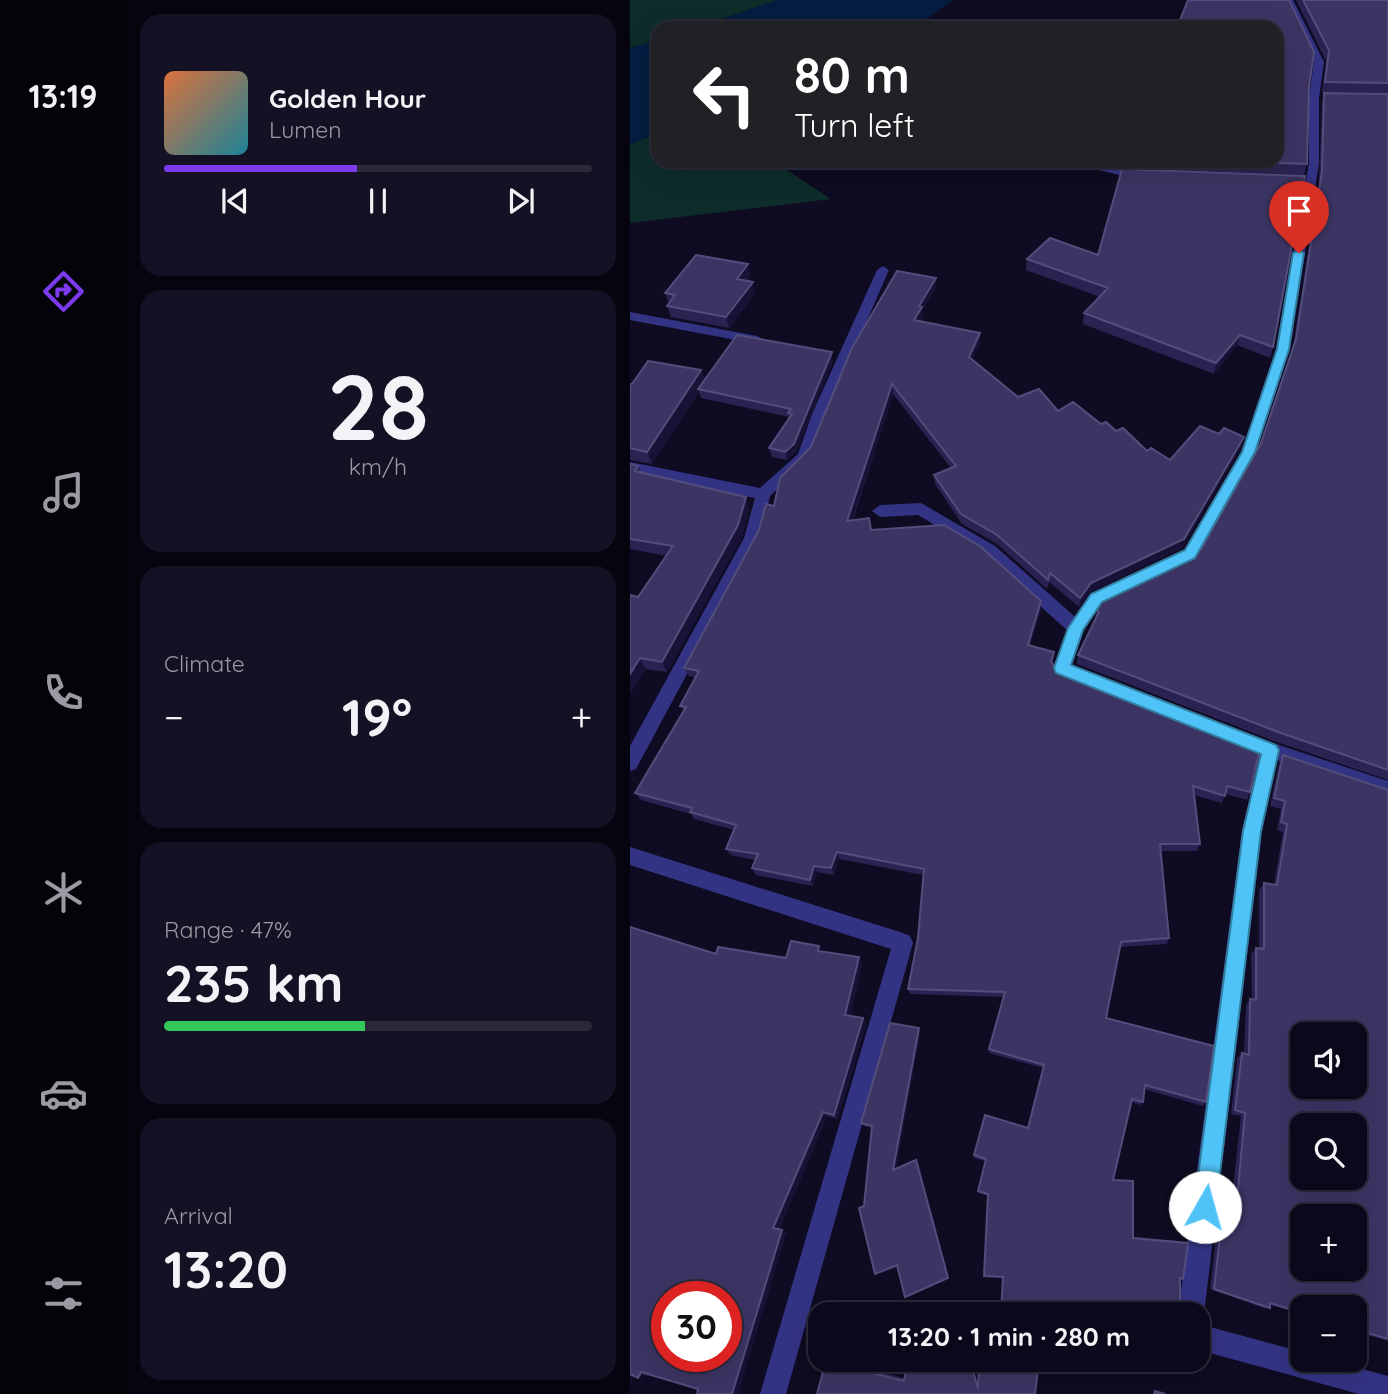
<!DOCTYPE html>
<meta charset="utf-8">
<style>
:root{--surface:#0a081a;--page:#131123;--text:#f1f3f6;--muted:#999aa2;--line:#2a2939;--accent:#7c3aed}
body{margin:0;font-family:Quicksand,sans-serif;background:var(--page);color:var(--text);height:100vh;display:flex;flex-direction:column;font-size:26px;white-space:nowrap}
*{box-sizing:border-box;margin:0}
p{font-size:23px;color:var(--muted)}
.icon{flex:none;width:38px;height:38px;fill:none;stroke:currentColor;stroke-width:2;stroke-linecap:round;stroke-linejoin:round}
.map{position:relative;flex:1;overflow:hidden}
.details{display:flex;flex-direction:column;gap:14px;padding:14px;background:#06040e;width:504px}
.details>*{flex:none}
.hud{position:absolute;left:21px;top:21px;width:632px;height:147px;border-radius:21px;box-shadow:0 7px 28px #0002,0 0 0 2px var(--line);background:#202124;color:#fff;overflow:hidden}
.controls{position:absolute;left:660px;top:1022px;display:grid;gap:14px}
.controls a{display:grid;place-items:center;width:77px;height:77px;border-radius:14px;background:var(--surface);box-shadow:0 7px 28px #0002,0 0 0 2px var(--line);font-size:35px}
.speed{position:absolute;left:21px;top:1281px;display:flex;gap:14px;font-size:35px;font-weight:700;text-align:center}
.speed>*{display:grid;place-content:center;width:91px;height:91px;border-radius:50%;background:var(--surface);box-shadow:0 7px 28px #0002,0 0 0 2px var(--line);line-height:1}
.speed .limit{border:10px solid #d22;background:#fff;color:#111}
.pin{position:absolute;display:grid;place-items:center;width:60px;height:60px;color:#fff;margin:-72px -30px;border-radius:50% 50% 50% 0;rotate:-45deg;box-shadow:0 0 7px #0007}
.pin .icon{rotate:45deg}
.me{position:absolute;width:77px;margin:-38px;rotate:7deg;stroke-linejoin:round;filter:drop-shadow(0 0 5px #0008)}
.turn{display:flex;align-items:center;gap:24px;height:147px;padding:0 28px;font-size:32px}
.turn .icon{width:91px;height:91px;stroke-width:2.5}
.turn b{display:block;font-size:49px;line-height:60px}
.big{font-size:52px;font-weight:800;line-height:1.1}
.details .tile{flex:1;display:flex;flex-direction:column;justify-content:center;gap:10px;min-width:0;padding:0 24px;border-radius:21px;background:var(--page)}
.details .dial{align-items:center;gap:0}
.dial b{font-size:91px;line-height:1}
.song{display:flex;align-items:center;gap:21px}
.cover{width:84px;height:84px;border-radius:10px;background:linear-gradient(135deg,hsl(20 70% 55%),hsl(190 70% 35%))}
.played{height:7px;border-radius:4px;background:linear-gradient(90deg,var(--accent) 45%,var(--line) 45%)}
.keys{display:flex;justify-content:space-around;direction:ltr}
.heat{display:flex;justify-content:space-between;align-items:center;font-size:38px;direction:ltr}
.charge{height:10px;border-radius:5px;background:linear-gradient(90deg,#34c759 47%,var(--line) 0)}
.trip{position:absolute;left:178px;top:1302px;width:402px;height:70px;border-radius:21px;background:var(--surface);box-shadow:0 7px 28px #0002,0 0 0 2px var(--line);font-weight:800;line-height:70px;text-align:center}
main{display:flex;flex:1;min-height:0}
.dock{display:flex;flex-direction:column;width:126px;justify-content:space-around;align-items:center;background:#04030a;color:var(--muted)}
.dock .icon{width:49px;height:49px}
.dock .selected{color:var(--accent)}
.dock b{font-size:32px;color:var(--text)}
.map>svg:first-child{display:block}
.green{fill:#0e2c2a}
.water{fill:#051d41}
.lines{fill:none;stroke-linecap:round;stroke-linejoin:round}
.lane{fill:#333384;fill-rule:evenodd}
.street{fill:#333384;fill-rule:evenodd}
.wall{fill:#2a2351}
.shaded-wall{fill:#181236}
.building{fill:#3c3564;stroke:#534d7c;stroke-width:2;fill-rule:evenodd}
.route{fill:#4fc3f7;stroke:#337fa1;stroke-width:2}
</style>
<main>
<nav class="dock">
<b>13:19</b>
<svg class="icon selected" aria-label="directions" viewBox="0 0 24 24"><path d="M12 3l9 9-9 9-9-9zM9 14v-3h6M13 9l2 2-2 2"/></svg>
<svg class="icon" aria-label="music" viewBox="0 0 24 24"><path d="M9 18V5l10-2v13"/><circle cx="6" cy="18" r="3"/><circle cx="16" cy="16" r="3"/></svg>
<svg class="icon" aria-label="phone" viewBox="0 0 24 24"><path d="M5 4h4l2 5-3 2q2 4 5 5l2-3 5 2v4C11 20 4 13 5 4z"/></svg>
<svg class="icon" aria-label="climate" viewBox="0 0 24 24"><path d="M12 3v18M4 7l16 10M4 17L20 7"/></svg>
<svg class="icon" aria-label="car" viewBox="0 0 24 24"><path d="M5 17H2v-5l4-1 3-4h7l3 4 3 1v5h-3M9 17h6M6 11h13"/><circle cx="7" cy="17" r="2"/><circle cx="17" cy="17" r="2"/></svg>
<svg class="icon" aria-label="filters" viewBox="0 0 24 24"><path d="M4 7h16M4 17h16"/><circle cx="9" cy="7" r="2"/><circle cx="15" cy="17" r="2"/></svg>
</nav>
<section class="details">
<div class="tile">
<div class="song"><i class="cover"></i><div><b>Golden Hour</b><p>Lumen</p></div></div>
<div class="played"></div>
<div class="keys"><svg class="icon" aria-label="previous" viewBox="0 0 24 24"><path d="M18 5L8 12l10 7zM5 5v14"/></svg><svg class="icon" aria-label="pause" viewBox="0 0 24 24"><path d="M8 5v14M16 5v14"/></svg><svg class="icon" aria-label="next" viewBox="0 0 24 24"><path d="M6 5l10 7-10 7zM19 5v14"/></svg></div>
</div>
<div class="tile dial"><b>28</b><p>km/h</p></div>
<div class="tile"><p>Climate</p>
<div class="heat"><a>−</a><b class="big">19°</b><a>+</a></div>
</div>
<div class="tile"><p>Range · 47%</p><b class="big">235 km</b><div class="charge"></div></div>
<div class="tile"><p>Arrival</p><b class="big">13:20</b></div>
</section>
<div class="map">
<svg width="758" height="1394" viewBox="0 0 758 1394">
<rect width="100%" height="100%" fill="#0e0b22"/>
<path class="green" d="M0,0H148L66,28H28V40L0,48Z
M28,133V161H143L201,199L0,223V144Z"/>
<path class="water" d="M148,0H323L300,17L277,28H66Z
M28,40V133L0,144V48Z"/>
<g class="lines">
<path class="lane" d="M446,161L499,171L513,170L519,173L499,177L446,165Z
M291,503L365,546L452,623L454,628L452,633H440L353,554L288,515L250,517L242,511L250,505Z"/>
<path class="street" d="M655,0H663L694,62L689,98V163L660,349L626,452L566,558L473,602L454,630L442,665L643,743L758,781V797L647,760L632,831L574,1314L569,1323V1314H548L612,831L630,754L426,674L423,669L438,628L461,594L554,550L612,452L646,349L679,163V98L684,62Z
M253,266L259,270L196,414L181,456L140,496L130,538L6,769L0,771V746L114,538L125,498L0,472V462L130,488L168,454L182,414L247,270Z
M0,312L127,336L134,340L127,344L0,320Z
M0,847L273,933L280,936L283,943L156,1394H130L261,949L0,865Z
M569,1324L672,1352V1360H699L758,1376V1394H729L569,1350Z"/>
</g>
<path class="wall" d="M666,0H758V93L692,92L696,61Z
M679,87L677,164L674,175L499,168L473,161H646Z
M694,93L758,94V780L644,741L447,664L448,655L465,620L466,610L571,549L631,443L663,347L689,182L692,104Z
M397,259L643,347L640,358L607,345L584,374L453,324L454,313L470,297L396,270Z
M121,275L117,281L125,293L99,328L41,317L37,306L39,303L35,293Z
M306,288L292,311L293,317L290,321L350,333V343L342,360L388,397L471,424L486,431L517,451L540,460L611,447L552,548L460,592L449,607L419,582L417,589L367,544L332,524L305,484L304,475L321,468L263,394L223,520L411,610L400,645L424,652L423,664L426,668L620,792L617,800L595,794L592,803L564,795L570,844L567,851H530L539,938L537,944L490,947L476,1018L576,1102L573,1106L514,1089L513,1102L510,1105L501,1102L483,1180L503,1238L553,1279L373,1278L358,1196L348,1193V1191L355,1161L344,1158V1155L398,1128L413,1068L359,1053V1049L374,997L280,994L278,989L288,938L293,875L209,859L204,875L187,872L183,886L126,875L122,868L125,860L101,855L96,849L104,830L64,819L61,814L11,800L5,793L54,711L50,706L66,678L59,676L54,668L144,506L181,447Z
M203,361L166,452L157,460L142,457L139,448L160,418L159,417L71,398L69,392L22,464L0,460V384L71,370L75,380Z
M0,464L8,466L11,473L116,497L119,509L112,537L37,672L16,669L0,694V595L8,597L37,556L0,549Z
M653,755L758,790V1341L724,1331V1307H672V1314L640,1305V1308H634L580,1289L592,1187L596,1185L603,1187L611,1116L601,1114L607,1058L612,1053L614,1054L616,1005L620,999L622,1000L621,954L626,948H629V890L634,883L644,884L653,832L647,830L651,809L640,806L649,763Z
M192,952L232,964L220,1016L233,1018L236,1024L208,1119L197,1116L149,1230L157,1232L68,1389L18,1374V1376H3L86,954L156,958Z
M290,1032L266,1168L286,1160L288,1162L319,1278L277,1297L268,1267L248,1274L234,1206L242,1128L234,1126L231,1123Z
M200,1360L274,1378L278,1360H341L348,1385L187,1394L196,1361Z"/>
<path class="shaded-wall" d="M118,264L121,275L110,290L107,279Z
M306,278V288L292,311L293,317L285,330L284,320L289,306Z
M123,282L125,293L99,328L96,317Z
M350,333V343L339,366V357Z
M610,335L607,345L584,374L586,363Z
M202,352L203,361L166,452L157,460L155,452Z
M71,370L75,382L68,389L69,392L22,464L17,452Z
M262,384L263,394L219,530L217,521Z
M614,437L611,447L552,548L460,592L449,607L450,598L461,583Z
M116,497L119,509L112,537L37,672L32,662Z
M411,601V610L398,654V645Z
M10,658L16,669L0,694V674Z
M207,852L209,859L204,875L201,868Z
M184,866L187,872L183,886L180,880Z
M229,957L232,964L219,1021L215,1015Z
M233,1018L236,1024L208,1119L204,1115Z
M289,1028L290,1032L265,1172L263,1170Z
M193,1112L197,1116L149,1230L143,1228Z
M286,1160L288,1162L319,1278L275,1297Z
M152,1230L157,1232L108,1394H102Z
M267,1265L269,1266L248,1274H245Z
M340,1360H341L349,1387L348,1389Z
M20,1370L18,1376L8,1378L11,1372Z
M5,1371L0,1385V1372Z"/>
<path class="building" d="M558,0H659L684,52L679,87L677,164L588,161H646V28H547Z
M673,0H758V83L695,82L699,50Z
M694,93L758,94V770L648,732L448,655L469,612L466,610L476,594L571,549L631,443L666,339L692,171Z
M492,169L675,176L643,347L610,335L586,363L454,313L478,288L397,259L420,238L468,255Z
M66,255L118,264L107,279L123,282L96,317L37,306L45,295L35,293Z
M267,271L306,278L289,306L292,307L284,320L350,333L339,357L388,397L409,389L428,411L443,402L471,424L476,422L486,431L493,428L517,451L521,448L540,460L570,426L589,434L594,428L614,437L554,539L461,583L450,598L420,573L418,580L367,535L331,514L304,475L326,466L262,384L217,521L239,518L241,530L314,525L351,547L411,601L398,645L424,652L421,662L426,668L630,748L620,792L597,786L595,796L563,786L570,844H530L539,938L491,942L476,1018L584,1046L576,1102L515,1085L513,1102L502,1099L483,1180L503,1181V1238L558,1243L553,1279L550,1278V1314H371L373,1277L354,1276L358,1194L348,1191L356,1159L344,1155L355,1115L398,1128L414,1065L359,1049L375,992L278,989L288,938L294,869L207,852L201,868L184,866L180,880L122,868L128,854L96,849L106,825L60,812L62,808L5,793L56,707L50,706L69,671L54,668L129,530L136,504L144,506L150,478L181,447L222,348Z
M107,335L202,352L164,444L155,452L139,448L162,414L158,413L161,409L68,389Z
M18,361L71,370L17,452L0,448V384H2Z
M0,464L8,466L5,471L116,497L108,525L32,662L10,658L0,674V595L8,597L43,546L0,539Z
M653,755L758,790V1339L724,1329V1307H672V1313L640,1303V1308L584,1289L596,1185L608,1189L615,1113L605,1110L612,1053L619,1055L620,999L626,1000V948L634,949V883L647,885L657,824L651,822L655,801L644,798ZM672,1034H724V1087H672ZM672,1125H724V1178H672ZM672,1216H724V1269H672Z
M0,927L86,954L88,947L156,958L161,941L189,946L188,951L229,957L215,1015L233,1018L204,1115L193,1112L143,1228L152,1230L102,1394H67L68,1389L11,1372L8,1378L0,1374ZM37,1297H96V1356H37Z
M260,1023L289,1028L263,1170L286,1160L318,1278L275,1297L267,1265L245,1274L229,1208L234,1206L242,1126L231,1123Z
M278,1360H340L348,1389L349,1360H409L405,1394H187L196,1361L274,1381Z
M525,1391L535,1394H524Z"/>
<path class="route" d="M669,250L674,253L659,349L625,452L565,558L472,602L453,630L441,665L646,745L649,750L631,831L586,1207L582,1214L575,1218L567,1214L564,1207L613,831L631,754L426,673L424,668L438,628L461,594L555,550L612,452L647,349L663,253Z"/>
</svg>
<div class="controls">
<a><svg class="icon" aria-label="sound" viewBox="0 0 24 24"><path d="M4 9h4l5-4v14l-5-4H4zM17 9q2 3 0 6"/></svg></a>
<a><svg class="icon" aria-label="search" viewBox="0 0 24 24"><circle cx="10" cy="10" r="6"/><path d="M15 15l6 6"/></svg></a>
<a>+</a>
<a>−</a>
</div>
<div class="speed"><div class="limit">30</div></div>
<div class="pin" style="left:669px;top:253px;background:#d93025"><svg class="icon" aria-label="arrive" viewBox="0 0 24 24"><path d="M6 21V4h12l-3 4 3 4H6"/></svg></div>
<svg class="me" style="left:575px;top:1207px" viewBox="-20 -20 40 40"><circle r="19" fill="#fff"/><path d="M0-13L10 11 0 6-10 11z" fill="#4fc3f7"/></svg>
<div class="trip">13:20 · 1 min · 280 m</div>
<div class="hud">
<div class="turn"><svg class="icon" aria-label="left" viewBox="0 0 24 24"><path d="M17 20v-9H6M10 6l-5 5 5 5"/></svg><div><b>80 m</b>Turn left</div></div>
</div>
</div>
</main>
